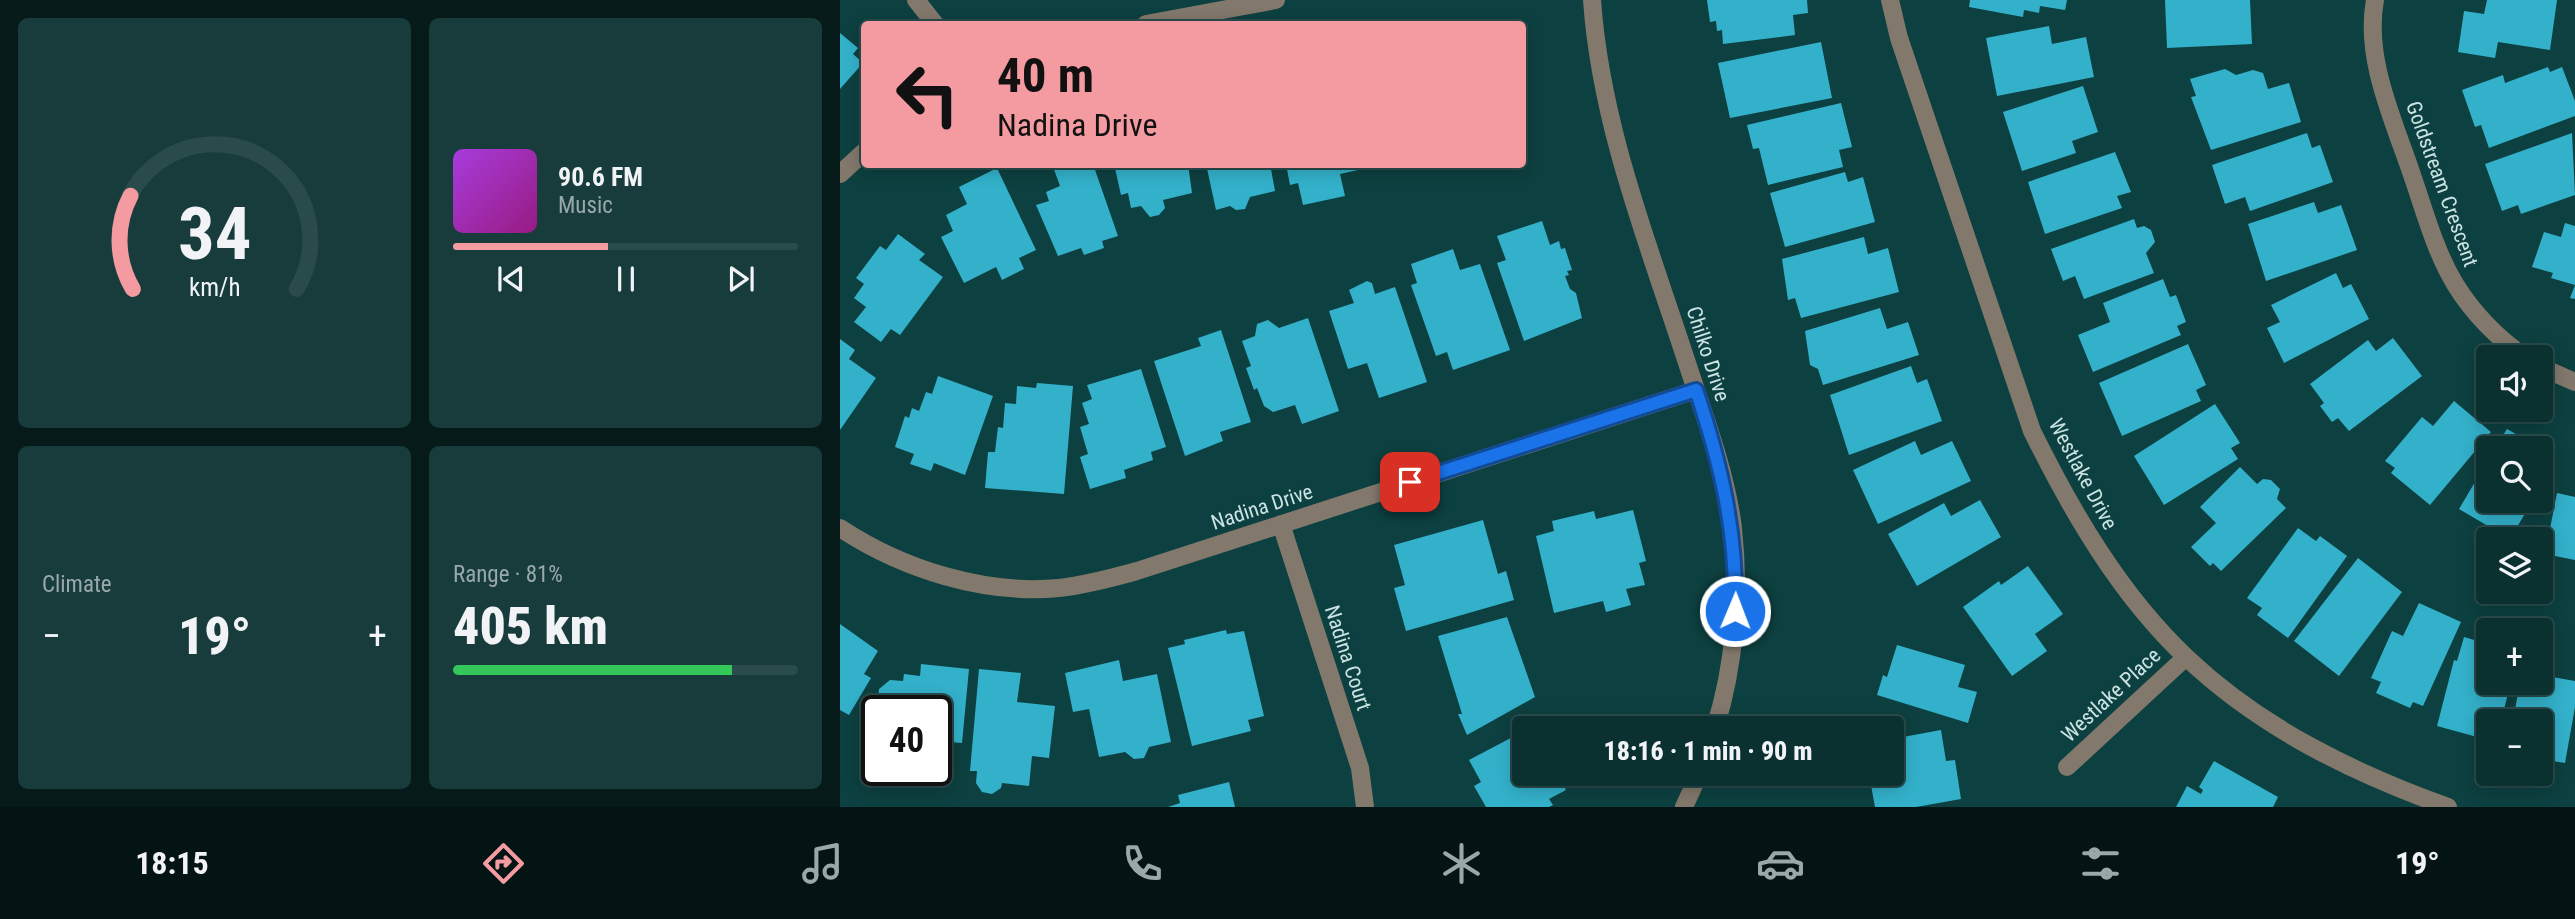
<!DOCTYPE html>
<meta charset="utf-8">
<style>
:root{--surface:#0a3030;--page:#183c3c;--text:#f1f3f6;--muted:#99a9ab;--line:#2a4b4c;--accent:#f49aa1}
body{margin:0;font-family:"Roboto Condensed",sans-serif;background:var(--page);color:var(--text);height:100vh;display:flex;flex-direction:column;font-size:26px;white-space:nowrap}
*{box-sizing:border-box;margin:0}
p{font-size:23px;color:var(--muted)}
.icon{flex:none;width:38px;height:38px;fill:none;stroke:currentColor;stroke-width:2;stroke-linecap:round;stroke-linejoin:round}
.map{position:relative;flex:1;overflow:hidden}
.drawer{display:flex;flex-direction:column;gap:18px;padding:18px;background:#061a1a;width:840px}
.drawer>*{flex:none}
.hud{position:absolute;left:21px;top:21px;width:665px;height:147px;border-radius:7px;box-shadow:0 4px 18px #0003,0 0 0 2px var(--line);background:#f49aa1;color:#111;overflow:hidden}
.controls{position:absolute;left:1636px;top:345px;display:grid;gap:14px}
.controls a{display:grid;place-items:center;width:77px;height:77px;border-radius:7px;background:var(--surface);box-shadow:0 4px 18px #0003,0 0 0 2px var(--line);font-size:35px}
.speed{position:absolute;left:21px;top:695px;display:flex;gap:14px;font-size:35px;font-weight:700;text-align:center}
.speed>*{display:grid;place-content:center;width:91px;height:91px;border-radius:50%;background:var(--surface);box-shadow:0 4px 18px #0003,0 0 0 2px var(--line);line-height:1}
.speed .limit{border:4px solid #111;border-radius:10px;background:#fff;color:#111}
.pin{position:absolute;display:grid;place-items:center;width:60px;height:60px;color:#fff;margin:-30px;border-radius:14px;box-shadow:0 4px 10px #0006}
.me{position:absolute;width:77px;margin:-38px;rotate:1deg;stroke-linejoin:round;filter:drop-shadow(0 0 5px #0008)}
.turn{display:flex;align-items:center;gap:24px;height:147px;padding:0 21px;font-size:32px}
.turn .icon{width:91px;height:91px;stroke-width:2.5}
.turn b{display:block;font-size:49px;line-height:60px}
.big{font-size:52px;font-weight:800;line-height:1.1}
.drawer .card{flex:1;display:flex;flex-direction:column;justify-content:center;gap:10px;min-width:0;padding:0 24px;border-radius:10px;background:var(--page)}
.drawer .dial{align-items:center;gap:0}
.dial svg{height:182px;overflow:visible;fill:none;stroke:var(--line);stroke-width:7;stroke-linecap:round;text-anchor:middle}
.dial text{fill:var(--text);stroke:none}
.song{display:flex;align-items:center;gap:21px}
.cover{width:84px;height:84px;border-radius:10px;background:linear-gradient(135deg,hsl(280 70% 55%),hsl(310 70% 35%))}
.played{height:7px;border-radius:4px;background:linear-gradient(90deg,var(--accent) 45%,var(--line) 45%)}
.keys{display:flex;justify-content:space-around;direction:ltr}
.heat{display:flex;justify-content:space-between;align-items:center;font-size:38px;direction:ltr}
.charge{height:10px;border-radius:5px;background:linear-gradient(90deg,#34c759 81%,var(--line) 0)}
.drawer .tiles{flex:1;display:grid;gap:18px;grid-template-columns:repeat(2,1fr)}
.trip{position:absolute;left:672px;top:716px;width:392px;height:70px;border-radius:7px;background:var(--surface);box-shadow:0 4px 18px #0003,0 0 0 2px var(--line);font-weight:800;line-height:70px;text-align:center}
.dock{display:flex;height:112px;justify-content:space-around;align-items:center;background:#041313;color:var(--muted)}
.dock .icon{width:49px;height:49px}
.dock .active{color:var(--accent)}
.dock b{font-size:32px;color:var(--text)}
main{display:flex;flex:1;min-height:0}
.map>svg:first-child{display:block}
.building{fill:#33b1cb}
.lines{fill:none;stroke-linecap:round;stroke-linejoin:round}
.minor{stroke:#82786b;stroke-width:18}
.route-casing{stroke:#114b97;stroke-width:18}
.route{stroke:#1a73e8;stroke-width:12}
.labels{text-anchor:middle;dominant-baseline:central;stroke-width:7;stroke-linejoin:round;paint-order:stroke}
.street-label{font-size:21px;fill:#cbe4e3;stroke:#0d4040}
</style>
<main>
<section class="drawer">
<div class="tiles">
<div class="card dial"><svg viewBox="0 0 100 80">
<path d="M14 69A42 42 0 1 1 86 69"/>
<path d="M14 69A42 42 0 0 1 13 28" stroke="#f49aa1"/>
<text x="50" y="56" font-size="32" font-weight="700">34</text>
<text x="50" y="72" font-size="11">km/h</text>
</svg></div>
<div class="card">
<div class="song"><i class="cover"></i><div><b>90.6 FM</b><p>Music</p></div></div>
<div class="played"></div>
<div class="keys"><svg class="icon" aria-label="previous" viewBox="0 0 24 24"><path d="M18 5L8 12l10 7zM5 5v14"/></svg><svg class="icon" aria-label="pause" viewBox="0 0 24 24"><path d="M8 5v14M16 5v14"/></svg><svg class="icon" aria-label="next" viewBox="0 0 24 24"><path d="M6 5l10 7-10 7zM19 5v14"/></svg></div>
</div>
<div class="card"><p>Climate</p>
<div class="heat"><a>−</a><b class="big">19°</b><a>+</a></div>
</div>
<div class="card"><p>Range · 81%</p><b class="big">405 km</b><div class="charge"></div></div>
</div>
</section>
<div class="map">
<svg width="1735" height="807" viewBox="0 0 1735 807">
<rect width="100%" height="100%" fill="#0d4040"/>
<path class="building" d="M867,0H967L968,13L953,15L955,35L883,44L882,30L877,31L876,21L870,22Z
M1130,0H1227L1225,10L1200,6L1199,13L1184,10L1183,17L1129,7Z
M1325,0H1410L1412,44L1327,48Z
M1647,0H1717L1710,50L1658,42L1655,58L1618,52L1624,11L1644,14Z
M1209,26L1212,44L1246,37L1254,77L1157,96L1146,38Z
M0,33L18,48L13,54L23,63L0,89Z
M981,42L992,98L890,118L878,63Z
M1708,67L1710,72L1722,67L1735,101V116L1649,148L1641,125L1635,127L1622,90L1663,75L1665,83Z
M1385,69L1396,75L1413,70L1423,73L1428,89L1449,83L1461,122L1371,150L1351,97L1356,96L1350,79Z
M1243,86L1258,132L1232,141L1236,153L1182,171L1163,112Z
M1001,103L1012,147L999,150L1003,167L928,185L919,148L913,149L907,125Z
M1467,133L1472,148L1480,145L1493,182L1410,211L1405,197L1385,204L1372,165Z
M1732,133L1735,195L1681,214L1678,205L1662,211L1645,164Z
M1275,152L1291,192L1277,196L1282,208L1205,234L1188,182Z
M212,164H253L278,236L262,241L264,248L244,255L241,248L218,256L196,205L209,201L206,192L220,186Z
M274,164H348L352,193L323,200L325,208L319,215L310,217L301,206L291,208L288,193L281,195Z
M366,164H430L435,191L410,197L405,209L396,210L390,206L376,210Z
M446,164H517L518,170L500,174L505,196L463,205L458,183L450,185Z
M157,168L196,250L179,258L184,269L162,280L156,267L124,283L101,237L113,231L106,215L127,204L119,187Z
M1005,172L1008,182L1023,177L1035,222L945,247L930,193Z
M1474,202L1478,213L1501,205L1517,250L1426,281L1408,224Z
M1294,219L1297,228L1304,226L1311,230L1315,242L1306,253L1314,273L1244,299L1235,276L1223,281L1211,249Z
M702,221L710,245L719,241L721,249L725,248L732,270L727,271L729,275L725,276L730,289L736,293L742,318L684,341L657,263L666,260L657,236Z
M1725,223L1735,226V299L1730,298L1735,285L1711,278L1713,273L1692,267L1704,232L1721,237Z
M58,234L85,254L79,260L103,277L60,335L51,329L41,342L14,322L26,307L14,298L24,284L16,278L40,246L46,250Z
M1024,237L1028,254L1048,248L1059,292L961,318L955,298L948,300L942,259Z
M613,249L620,270L640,264L670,350L613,370L607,352L596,356L571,285L577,283L571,264Z
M1496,273L1503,288L1511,284L1529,319L1444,363L1427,328L1440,322L1431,305Z
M1323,279L1330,297L1336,295L1346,322L1337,326L1341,335L1253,372L1238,335L1270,322L1263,303Z
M527,281L532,283L535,294L555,287L587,382L539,398L527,363L508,369L489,311L514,303L509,290Z
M1040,308L1047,329L1068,322L1079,355L983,385L978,369L970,365L965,331Z
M468,318L499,411L462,424L455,405L433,412L424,406L417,388L414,390L406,368L411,366L402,341L415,336L417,324L428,320L439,328Z
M381,330L411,422L380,432L383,441L345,456L314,361L361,346L358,338Z
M1553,338L1582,376L1509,431L1498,418L1492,422L1480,406L1484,403L1470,384L1528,340L1536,351Z
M0,339L15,350L9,359L36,378L0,430Z
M1348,344L1366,385L1356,390L1361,401L1282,436L1259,383Z
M1071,366L1077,383L1087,379L1102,421L1009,455L990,395Z
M301,369L326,447L311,452L313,460L284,470L286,478L250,489L240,457L248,454L240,427L249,424L242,403L252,399L247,385Z
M98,376L153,396L125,475L94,463L91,471L70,464L74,454L55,447L65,416L69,418L72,408L79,411L86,392L92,394Z
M197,383L233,386L224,494L145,488L148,452H155L158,427L163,428L165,403L176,404L177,386L196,388Z
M1614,401L1651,432L1590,505L1551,473L1555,468L1545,461L1582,417L1593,426Z
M1375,404L1400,443L1391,448L1398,459L1324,505L1294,456Z
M1667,429L1700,448H1655Z
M1075,441L1081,455L1112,441L1131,481L1038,524L1013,470Z
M1648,460V500H1693L1670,539L1619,509Z
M1400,467L1417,484L1423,479L1431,480L1440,489L1437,499L1446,508L1381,571L1373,563L1370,566L1351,547L1376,523L1360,507Z
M1717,493L1735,497V560L1705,554Z
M1140,500L1161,537L1077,586L1048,534L1104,503L1111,516Z
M793,510L806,561L799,563L805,585L786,589L791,605L766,612L763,601L714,613L696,536L714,531L712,521L754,511L756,519Z
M643,520L658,574L666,571L674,600L566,631L554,588L565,585L554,545Z
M1458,528L1476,541L1480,536L1507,556L1448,638L1417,615L1422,608L1407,598Z
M1518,558L1562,592L1499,676L1454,641Z
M1188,566L1223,614L1195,634L1207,651L1172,676L1123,607L1159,581L1161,585Z
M1579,603L1621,622L1583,706L1573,702L1570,708L1536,693L1541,682L1531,678L1552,631L1563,636Z
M667,617L695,697L627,735L618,714H622L598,636Z
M0,624L38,651L24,674L31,678L9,715L0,710Z
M386,630L387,634L404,631L424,716L408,720L411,731L352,746L328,648L345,644L344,640Z
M1624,637L1648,644V682H1671L1661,721H1648V740L1597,726L1614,660L1617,661Z
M1057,645L1125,665L1118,687L1137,692L1128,723L1037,695L1043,675L1047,677Z
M279,660L283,681L317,674L331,742L309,747L304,758L294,759L285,752L259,757L249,709L233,712L225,673Z
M81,664L129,669L122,743L111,742L108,780L50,774L51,770H96V710H37L39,689L50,680L63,681L64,674L80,676Z
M139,669L181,673L177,702L215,706L209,758L192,756L189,786L162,783L161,788L152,794L142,792L136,783L137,771H130Z
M1701,675L1735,681V707L1725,763L1701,759V721H1673L1680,682H1701Z
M1101,730L1106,761L1115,760L1121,799L1076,807H1035L1029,774H1052V739Z
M684,731V774H734L721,781L726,790L709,799L713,805L709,807H646L634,786L641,782L629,760Z
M1374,761L1438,797L1433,807H1336L1347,786L1361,794L1363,790L1359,787Z
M389,782L395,807H328L340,803L338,795Z"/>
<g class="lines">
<path class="minor" d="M76,0L95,24
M752,0C761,128 810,248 849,369C866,421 886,473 893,528C900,594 895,665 875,728
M1050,0L1059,38L1192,431C1232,512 1280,595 1347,658C1421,728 1513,773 1608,807
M1535,0C1524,59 1554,121 1572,175C1585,212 1595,251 1615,284C1632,312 1658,339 1685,357
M306,24L436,0
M0,174L24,152
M1701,367L1735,382
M441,524L520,768L525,807
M0,528C62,569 144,595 219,588C245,585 272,578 297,571L856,390
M1227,767L1346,657
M844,807L859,774"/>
</g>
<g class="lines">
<defs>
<path id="route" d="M570,482L856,390C881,464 897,532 895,611"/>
</defs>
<use href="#route" class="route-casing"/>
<use href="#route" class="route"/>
</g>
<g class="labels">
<g class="street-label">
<text transform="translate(1602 184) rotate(70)">Goldstream Crescent</text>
<text transform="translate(868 354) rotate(72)">Chilko Drive</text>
<text transform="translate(1243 474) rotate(62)">Westlake Drive</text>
<text transform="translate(422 507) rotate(-18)">Nadina Drive</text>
<text transform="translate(508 658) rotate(72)">Nadina Court</text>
<text transform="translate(1271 695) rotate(-43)">Westlake Place</text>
</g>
</g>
</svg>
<div class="controls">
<a><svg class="icon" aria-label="sound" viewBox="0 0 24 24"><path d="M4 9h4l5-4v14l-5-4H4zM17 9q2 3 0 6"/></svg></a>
<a><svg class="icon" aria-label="search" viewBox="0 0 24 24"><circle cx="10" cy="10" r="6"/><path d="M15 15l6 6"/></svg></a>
<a><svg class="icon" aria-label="layers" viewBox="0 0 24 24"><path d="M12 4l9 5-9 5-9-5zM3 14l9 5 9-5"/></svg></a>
<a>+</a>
<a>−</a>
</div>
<div class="speed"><div class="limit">40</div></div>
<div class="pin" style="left:570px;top:482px;background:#d93025"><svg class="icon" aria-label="arrive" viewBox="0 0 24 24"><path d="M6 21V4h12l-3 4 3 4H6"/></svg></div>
<svg class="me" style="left:895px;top:611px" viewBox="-20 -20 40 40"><circle r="17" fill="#1a73e8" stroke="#fff" stroke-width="3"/><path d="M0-11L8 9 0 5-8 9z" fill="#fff"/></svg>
<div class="trip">18:16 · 1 min · 90 m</div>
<div class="hud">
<div class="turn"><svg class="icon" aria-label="left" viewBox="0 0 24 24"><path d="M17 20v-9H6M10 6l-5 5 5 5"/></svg><div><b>40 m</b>Nadina Drive</div></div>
</div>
</div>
</main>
<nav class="dock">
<b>18:15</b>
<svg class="icon active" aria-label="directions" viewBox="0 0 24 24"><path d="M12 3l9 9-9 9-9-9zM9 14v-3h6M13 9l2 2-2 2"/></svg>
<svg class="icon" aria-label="music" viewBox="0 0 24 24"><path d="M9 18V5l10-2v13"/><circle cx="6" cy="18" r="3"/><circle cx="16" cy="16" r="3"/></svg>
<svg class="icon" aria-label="phone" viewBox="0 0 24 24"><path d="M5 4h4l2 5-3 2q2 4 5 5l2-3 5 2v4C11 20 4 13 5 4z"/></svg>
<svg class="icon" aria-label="climate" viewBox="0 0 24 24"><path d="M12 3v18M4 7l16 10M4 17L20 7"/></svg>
<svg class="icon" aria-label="car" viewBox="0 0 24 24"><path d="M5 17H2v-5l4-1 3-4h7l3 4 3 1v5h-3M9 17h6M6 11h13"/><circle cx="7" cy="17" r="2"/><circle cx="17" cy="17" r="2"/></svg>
<svg class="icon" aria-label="filters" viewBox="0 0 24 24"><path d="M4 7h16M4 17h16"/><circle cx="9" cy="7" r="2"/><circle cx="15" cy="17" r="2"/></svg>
<b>19°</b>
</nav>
